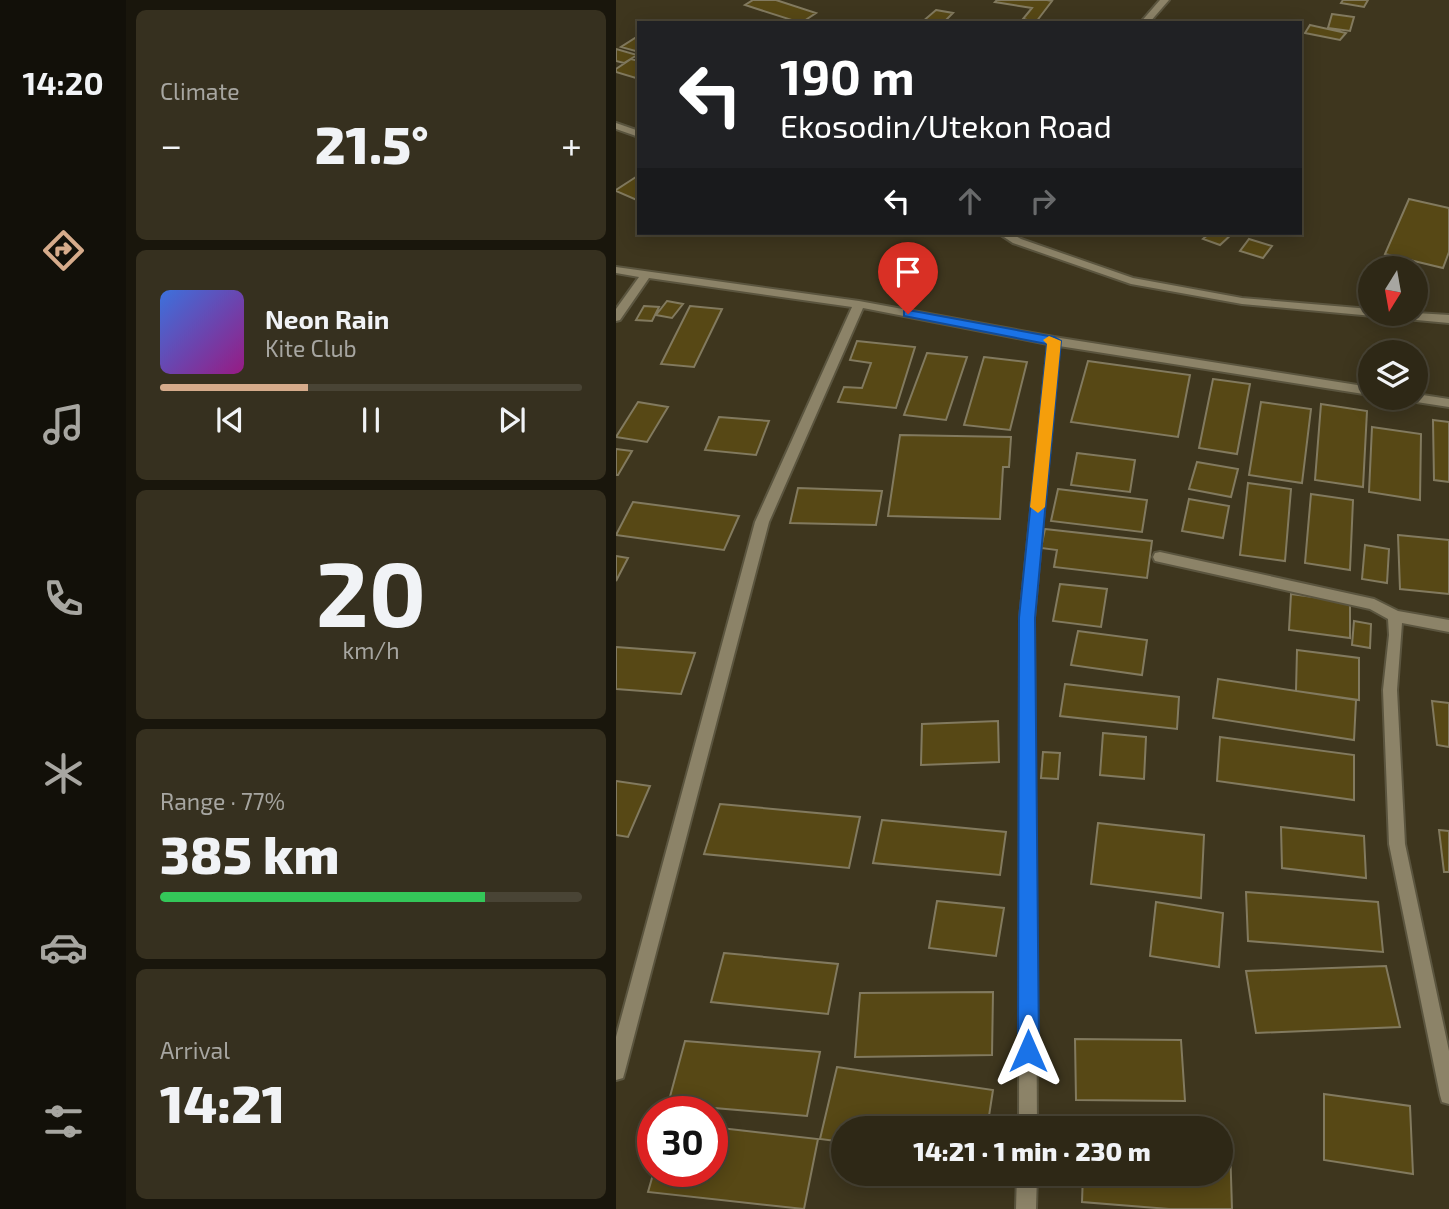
<!DOCTYPE html>
<meta charset="utf-8">
<style>
:root{--surface:#2e2816;--page:#36301f;--text:#f1f3f6;--muted:#a7a6a1;--line:#494435;--accent:#d6ab8b}
body{margin:0;font-family:"Exo 2",sans-serif;background:var(--page);color:var(--text);height:100vh;display:flex;flex-direction:column;font-size:26px;white-space:nowrap}
*{box-sizing:border-box;margin:0}
p{font-size:23px;color:var(--muted)}
.icon{flex:none;width:38px;height:38px;fill:none;stroke:currentColor;stroke-width:2;stroke-linecap:round;stroke-linejoin:round}
.map{position:relative;flex:1;overflow:hidden}
.panel{display:flex;flex-direction:column;gap:10px;padding:10px;background:#19160c;width:490px}
.panel>*{flex:none}
.banner{position:absolute;left:21px;top:21px;width:665px;height:214px;border-radius:0px;box-shadow:0 4px 18px #0003,0 0 0 2px var(--line);background:#202124;color:#fff;overflow:hidden}
.needle{width:46px;rotate:191deg}
.buttons{position:absolute;left:742px;top:256px;display:grid;gap:14px}
.buttons a{display:grid;place-items:center;width:70px;height:70px;border-radius:50%;background:var(--surface);box-shadow:0 4px 18px #0003,0 0 0 2px var(--line);font-size:35px}
.speed{position:absolute;left:21px;top:1096px;display:flex;gap:14px;font-size:35px;font-weight:700;text-align:center}
.speed>*{display:grid;place-content:center;width:91px;height:91px;border-radius:50%;background:var(--surface);box-shadow:0 4px 18px #0003,0 0 0 2px var(--line);line-height:1}
.speed .limit{border:10px solid #d22;background:#fff;color:#111}
.pin{position:absolute;display:grid;place-items:center;width:60px;height:60px;color:#fff;margin:-72px -30px;border-radius:50% 50% 50% 0;rotate:-45deg;box-shadow:0 0 7px #0007}
.pin .icon{rotate:45deg}
.me{position:absolute;width:77px;margin:-38px;rotate:0deg;stroke-linejoin:round;filter:drop-shadow(0 0 5px #0008)}
.turn{display:flex;align-items:center;gap:24px;height:147px;padding:0 28px;font-size:32px}
.turn .icon{width:91px;height:91px;stroke-width:2.5}
.turn b{display:block;font-size:49px;line-height:60px}
.lanes{display:flex;align-items:center;height:66px;padding:0 28px;background:#0003;justify-content:center;gap:35px;direction:ltr}
.lanes .off{opacity:.35}
.big{font-size:52px;font-weight:800;line-height:1.1}
.panel .card{flex:1;display:flex;flex-direction:column;justify-content:center;gap:10px;min-width:0;padding:0 24px;border-radius:10px;background:var(--page)}
.panel .dial{align-items:center;gap:0}
.dial b{font-size:91px;line-height:1}
.song{display:flex;align-items:center;gap:21px}
.cover{width:84px;height:84px;border-radius:10px;background:linear-gradient(135deg,hsl(220 70% 55%),hsl(310 70% 35%))}
.played{height:7px;border-radius:4px;background:linear-gradient(90deg,var(--accent) 35%,var(--line) 35%)}
.keys{display:flex;justify-content:space-around;direction:ltr}
.heat{display:flex;justify-content:space-between;align-items:center;font-size:38px;direction:ltr}
.charge{height:10px;border-radius:5px;background:linear-gradient(90deg,#34c759 77%,var(--line) 0)}
.trip{position:absolute;left:215px;top:1116px;width:402px;height:70px;border-radius:35px;background:var(--surface);box-shadow:0 4px 18px #0003,0 0 0 2px var(--line);font-weight:800;line-height:70px;text-align:center}
main{display:flex;flex:1;min-height:0}
.tabs{display:flex;flex-direction:column;width:126px;justify-content:space-around;align-items:center;background:#121009;color:var(--muted)}
.tabs .icon{width:49px;height:49px}
.tabs .selected{color:var(--accent)}
.tabs b{font-size:32px;color:var(--text)}
.map>svg:first-child{display:block}
.building{fill:#574815;stroke:#827a5f;stroke-width:2}
.lines{fill:none;stroke-linecap:round;stroke-linejoin:round}
.minor-casing{stroke:#5b553f;stroke-width:4}
.minor{fill:#8c8368;fill-rule:evenodd}
.route{fill:#1a73e8;stroke:#114b97;stroke-width:2}
.slow{fill:#f59e0b}
</style>
<main>
<nav class="tabs">
<b>14:20</b>
<svg class="icon selected" aria-label="directions" viewBox="0 0 24 24"><path d="M12 3l9 9-9 9-9-9zM9 14v-3h6M13 9l2 2-2 2"/></svg>
<svg class="icon" aria-label="music" viewBox="0 0 24 24"><path d="M9 18V5l10-2v13"/><circle cx="6" cy="18" r="3"/><circle cx="16" cy="16" r="3"/></svg>
<svg class="icon" aria-label="phone" viewBox="0 0 24 24"><path d="M5 4h4l2 5-3 2q2 4 5 5l2-3 5 2v4C11 20 4 13 5 4z"/></svg>
<svg class="icon" aria-label="climate" viewBox="0 0 24 24"><path d="M12 3v18M4 7l16 10M4 17L20 7"/></svg>
<svg class="icon" aria-label="car" viewBox="0 0 24 24"><path d="M5 17H2v-5l4-1 3-4h7l3 4 3 1v5h-3M9 17h6M6 11h13"/><circle cx="7" cy="17" r="2"/><circle cx="17" cy="17" r="2"/></svg>
<svg class="icon" aria-label="filters" viewBox="0 0 24 24"><path d="M4 7h16M4 17h16"/><circle cx="9" cy="7" r="2"/><circle cx="15" cy="17" r="2"/></svg>
</nav>
<section class="panel">
<div class="card"><p>Climate</p>
<div class="heat"><a>−</a><b class="big">21.5°</b><a>+</a></div>
</div>
<div class="card">
<div class="song"><i class="cover"></i><div><b>Neon Rain</b><p>Kite Club</p></div></div>
<div class="played"></div>
<div class="keys"><svg class="icon" aria-label="previous" viewBox="0 0 24 24"><path d="M18 5L8 12l10 7zM5 5v14"/></svg><svg class="icon" aria-label="pause" viewBox="0 0 24 24"><path d="M8 5v14M16 5v14"/></svg><svg class="icon" aria-label="next" viewBox="0 0 24 24"><path d="M6 5l10 7-10 7zM19 5v14"/></svg></div>
</div>
<div class="card dial"><b>20</b><p>km/h</p></div>
<div class="card"><p>Range · 77%</p><b class="big">385 km</b><div class="charge"></div></div>
<div class="card"><p>Arrival</p><b class="big">14:21</b></div>
</section>
<div class="map">
<svg width="833" height="1209" viewBox="0 0 833 1209">
<rect width="100%" height="100%" fill="#3e361e"/>
<path class="building" d="M137,0H160L200,13L185,23L129,5Z
M381,0H431L436,1L420,22L407,19L416,8L379,2Z
M727,0H752L748,7L725,3Z
M320,10L337,13L327,23L306,22Z
M716,14L738,17L734,31L712,28Z
M694,25L730,33L724,40L689,33Z
M19,38H23V52L5,47Z
M0,49L21,55L8,63L0,61Z
M15,59L23,61V79L0,72V69Z
M23,175V201L0,191V190Z
M793,199L833,208V252L827,268L769,254Z
M594,233H617L604,245L587,239Z
M633,239L656,246L647,258L624,251Z
M51,301L67,304L56,318L40,315Z
M28,306L43,307L36,321L20,320Z
M74,306L106,309L78,367L45,364Z
M241,341L299,347L280,408L222,402L228,387L246,388L255,363L234,360Z
M311,353L351,357L330,420L288,415Z
M368,357L411,362L394,430L348,425Z
M472,361L574,375L562,437L455,422Z
M597,379L634,384L621,454L583,448Z
M22,402L52,407L31,442L0,437Z
M645,402L695,409L686,483L633,475Z
M705,404L751,411L747,487L699,480Z
M103,417L153,421L140,455L89,450Z
M817,420L833,422V482L818,480Z
M756,427L805,434L804,500L753,492Z
M284,435L395,437L393,467H387L384,519L272,516Z
M0,449L16,451L2,475H0Z
M461,453L519,460L514,492L455,485Z
M581,462L622,469L615,497L573,489Z
M632,483L675,489L669,561L624,555Z
M182,488L266,491L260,525L174,523Z
M442,489L531,500L526,532L435,521Z
M695,494L737,500L734,570L689,563Z
M573,499L613,506L607,538L566,531Z
M17,502L123,516L108,550L0,535Z
M429,529L536,541L531,578L438,567L441,550L425,548Z
M782,535L833,540V594L784,589Z
M749,545L773,549L771,583L746,579Z
M0,556L12,558L0,581Z
M444,584L491,589L485,627L437,621Z
M675,594L734,602V638L673,630Z
M738,621L755,624L754,648L736,645Z
M462,631L531,640L526,675L455,665Z
M0,647L79,653L65,694L0,689Z
M681,650L743,658V700L680,691Z
M602,679L740,700L738,740L597,718Z
M449,684L563,697L561,729L444,716Z
M816,701L833,703V747L821,745Z
M382,721L383,762L305,765L306,724Z
M487,733L530,737L528,779L484,775Z
M604,737L738,755V800L601,781Z
M427,752L444,753L442,779L425,778Z
M0,781L34,786L12,837L0,835Z
M104,804L244,817L233,868L88,854Z
M266,820L390,832L384,875L257,863Z
M482,823L588,835L585,898L475,884Z
M665,827L748,836L750,878L666,868Z
M823,830L833,831V872H828Z
M630,892L762,902L767,952L632,941Z
M321,901L388,908L380,956L313,948Z
M540,902L607,913L603,967L534,956Z
M108,953L222,964L212,1014L95,1002Z
M770,966L784,1027L640,1033L630,971Z
M377,992L376,1055L239,1057L244,993Z
M459,1039L565,1040L569,1101L460,1100Z
M69,1041L204,1052L191,1116L52,1104Z
M221,1067L377,1090L371,1129H228V1142L204,1139Z
M708,1094L794,1106L797,1174L708,1160Z
M96,1127L202,1139L188,1209L32,1192L38,1171H96Z
M606,1145H614L616,1209H553L466,1202L467,1174H606Z"/>
<g class="lines">
<defs>
<path id="minor" d="M544,0H553L533,23H524Z
M0,123L23,131V137L0,129Z
M382,233H394L405,239L517,278L626,298L754,309V313H800L833,315V323L626,304L515,284L397,243Z
M0,267L243,301L438,337L754,387V395L443,346L418,618L421,1129H403L404,618L432,344L247,308L153,522L9,1071L7,1078L0,1080V1037L139,522L236,307L33,278L4,320L0,321V309L23,277L0,273Z
M800,394L833,399V407L794,401L788,397H800Z
M544,552L758,599L782,611L833,620V632L786,623L781,690L789,844L833,1051V1104L826,1102L824,1095L773,844L767,690L773,635L772,619L754,609L539,561L537,557L539,553Z
M401,1174H421L420,1209H400Z"/>
</defs>
<use href="#minor" class="minor-casing"/>
<use href="#minor" class="minor"/>
</g>
<path class="route" d="M292,310L438,337L445,341L419,618L423,1051L420,1059L412,1062L405,1059L402,1051L403,618L431,344L288,316V311Z"/>
<path class="slow" d="M433,336L445,341L429,507L422,513L414,507L431,344L427,340Z"/>
</svg>
<div class="buttons">
<a><svg class="needle" viewBox="-14 -14 28 28"><path d="M0-13l5 13h-10z" fill="#e53935"/><path d="M0 13l5-13h-10z" fill="#a7a6a1"/></svg></a>
<a><svg class="icon" aria-label="layers" viewBox="0 0 24 24"><path d="M12 4l9 5-9 5-9-5zM3 14l9 5 9-5"/></svg></a>
</div>
<div class="speed"><div class="limit">30</div></div>
<div class="pin" style="left:292px;top:314px;background:#d93025"><svg class="icon" aria-label="arrive" viewBox="0 0 24 24"><path d="M6 21V4h12l-3 4 3 4H6"/></svg></div>
<svg class="me" style="left:412px;top:1051px" viewBox="-20 -20 40 40"><path d="M0-17L14 15 0 8-14 15z" fill="#1a73e8" stroke="#fff" stroke-width="4"/></svg>
<div class="trip">14:21 · 1 min · 230 m</div>
<div class="banner">
<div class="turn"><svg class="icon" aria-label="left" viewBox="0 0 24 24"><path d="M17 20v-9H6M10 6l-5 5 5 5"/></svg><div><b>190 m</b>Ekosodin/Utekon Road</div></div>
<div class="lanes"><svg class="icon" aria-label="left" viewBox="0 0 24 24"><path d="M17 20v-9H6M10 6l-5 5 5 5"/></svg><svg class="icon off" aria-label="ahead" viewBox="0 0 24 24"><path d="M12 20V5M6 11l6-6 6 6"/></svg><svg class="icon off" aria-label="right" viewBox="0 0 24 24"><path d="M7 20v-9h11M14 6l5 5-5 5"/></svg></div>
</div>
</div>
</main>
